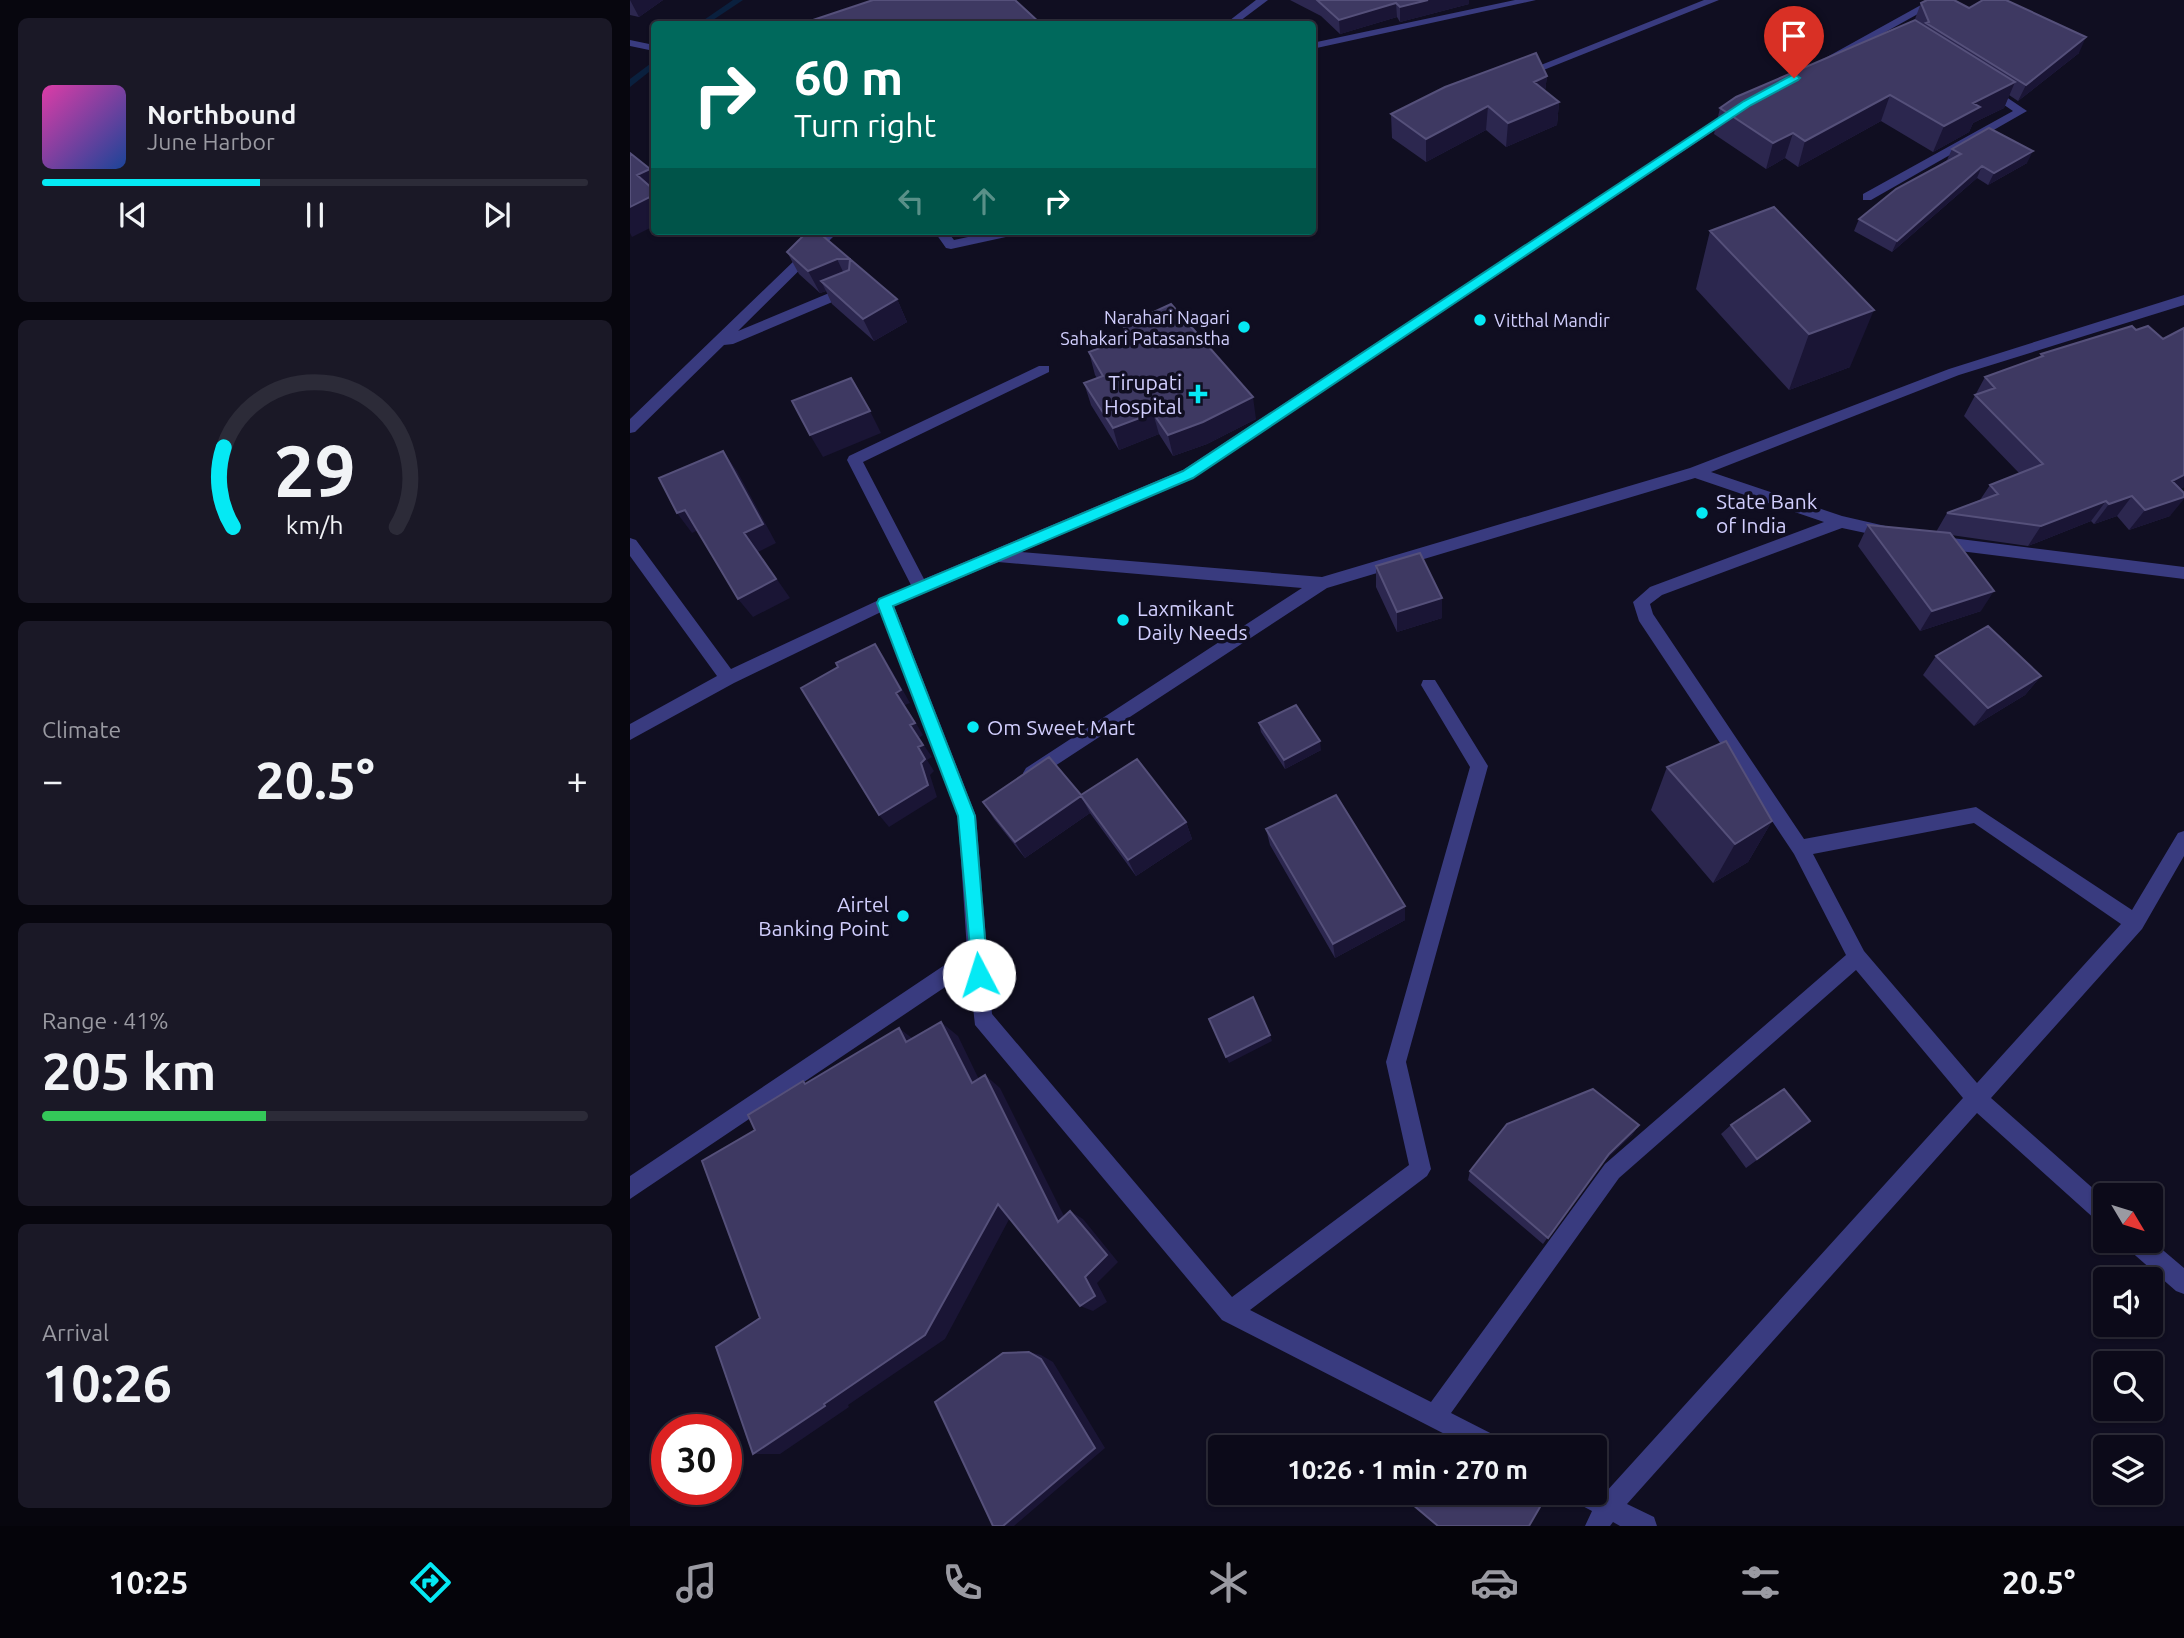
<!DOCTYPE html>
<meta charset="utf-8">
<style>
:root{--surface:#0c0a19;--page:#1a1826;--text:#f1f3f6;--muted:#9a9aa2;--line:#2c2b38;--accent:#05e9f4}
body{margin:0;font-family:Ubuntu,sans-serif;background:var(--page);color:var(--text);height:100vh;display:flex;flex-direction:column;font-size:26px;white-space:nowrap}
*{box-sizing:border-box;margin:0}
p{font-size:23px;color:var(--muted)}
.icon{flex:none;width:38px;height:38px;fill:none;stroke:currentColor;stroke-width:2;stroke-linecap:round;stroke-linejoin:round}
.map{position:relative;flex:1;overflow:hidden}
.panel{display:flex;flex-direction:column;gap:18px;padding:18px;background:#07060e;width:630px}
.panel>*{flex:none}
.top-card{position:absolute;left:21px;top:21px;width:665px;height:214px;border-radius:7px;box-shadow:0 2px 5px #0004,0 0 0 2px var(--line);background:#00695c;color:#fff;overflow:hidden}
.needle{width:46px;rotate:128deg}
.fabs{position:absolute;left:1463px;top:1183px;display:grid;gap:14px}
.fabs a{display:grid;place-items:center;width:70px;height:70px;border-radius:7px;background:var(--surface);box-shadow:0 2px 5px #0004,0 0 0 2px var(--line);font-size:35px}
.speed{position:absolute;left:21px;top:1414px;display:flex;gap:14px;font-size:35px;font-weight:700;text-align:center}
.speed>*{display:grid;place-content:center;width:91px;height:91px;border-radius:50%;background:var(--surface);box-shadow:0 2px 5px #0004,0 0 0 2px var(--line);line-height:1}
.speed .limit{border:10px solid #d22;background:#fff;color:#111}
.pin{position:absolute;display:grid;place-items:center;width:60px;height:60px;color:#fff;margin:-72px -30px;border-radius:50% 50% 50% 0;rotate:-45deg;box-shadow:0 0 7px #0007}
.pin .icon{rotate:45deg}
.me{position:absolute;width:77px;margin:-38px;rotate:355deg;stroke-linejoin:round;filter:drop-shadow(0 0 5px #0008)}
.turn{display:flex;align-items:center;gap:24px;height:147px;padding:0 28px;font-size:32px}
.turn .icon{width:91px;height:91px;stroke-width:2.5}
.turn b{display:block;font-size:49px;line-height:60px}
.lanes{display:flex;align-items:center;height:66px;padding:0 28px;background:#0003;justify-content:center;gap:35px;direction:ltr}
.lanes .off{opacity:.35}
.big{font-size:52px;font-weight:600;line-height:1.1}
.panel .tile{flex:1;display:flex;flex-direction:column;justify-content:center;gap:10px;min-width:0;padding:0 24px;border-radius:10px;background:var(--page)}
.panel .dial{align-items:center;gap:0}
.dial svg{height:182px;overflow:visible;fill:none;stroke:var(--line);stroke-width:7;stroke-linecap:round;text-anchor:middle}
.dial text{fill:var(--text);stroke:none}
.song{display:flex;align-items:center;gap:21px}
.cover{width:84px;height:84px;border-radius:10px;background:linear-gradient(135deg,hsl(320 70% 55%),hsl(220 70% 35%))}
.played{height:7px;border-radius:4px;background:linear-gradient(90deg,var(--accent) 40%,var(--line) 40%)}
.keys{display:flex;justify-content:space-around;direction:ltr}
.heat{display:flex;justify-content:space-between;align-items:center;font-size:38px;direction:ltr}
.charge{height:10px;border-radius:5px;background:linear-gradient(90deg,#34c759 41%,var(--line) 0)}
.trip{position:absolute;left:578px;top:1435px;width:399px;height:70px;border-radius:7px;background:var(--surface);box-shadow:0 2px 5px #0004,0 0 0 2px var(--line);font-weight:600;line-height:70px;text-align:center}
.tab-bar{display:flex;height:112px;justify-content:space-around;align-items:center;background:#05040a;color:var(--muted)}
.tab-bar .icon{width:49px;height:49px}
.tab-bar .on{color:var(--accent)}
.tab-bar b{font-size:32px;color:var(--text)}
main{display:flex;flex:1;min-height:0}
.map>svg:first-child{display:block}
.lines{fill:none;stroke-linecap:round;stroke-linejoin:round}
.stream{fill:#0a203e;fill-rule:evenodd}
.minor{fill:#393b7f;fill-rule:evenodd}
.wall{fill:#2c274f}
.shaded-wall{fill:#1a1535}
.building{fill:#3e3962;stroke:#55507a;stroke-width:2}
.route{fill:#05e9f4;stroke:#03979f;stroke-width:2}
.poi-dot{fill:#05e9f4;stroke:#100e21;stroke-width:2.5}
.labels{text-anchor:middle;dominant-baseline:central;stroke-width:7;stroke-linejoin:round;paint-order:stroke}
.far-poi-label{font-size:18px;fill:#d2cffe;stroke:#100e21;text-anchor:end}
.poi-label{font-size:21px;fill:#d2cffe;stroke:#100e21;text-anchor:start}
</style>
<main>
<section class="panel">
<div class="tile">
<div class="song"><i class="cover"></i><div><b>Northbound</b><p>June Harbor</p></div></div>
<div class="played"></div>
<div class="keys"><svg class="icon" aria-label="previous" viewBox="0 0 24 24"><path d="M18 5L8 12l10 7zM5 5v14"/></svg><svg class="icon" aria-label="pause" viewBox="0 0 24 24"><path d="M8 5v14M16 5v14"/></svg><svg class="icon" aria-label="next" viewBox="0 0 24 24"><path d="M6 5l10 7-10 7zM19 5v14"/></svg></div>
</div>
<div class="tile dial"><svg viewBox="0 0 100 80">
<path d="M14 69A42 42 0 1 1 86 69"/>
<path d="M14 69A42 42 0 0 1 10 34" stroke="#05e9f4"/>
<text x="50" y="56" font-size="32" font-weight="700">29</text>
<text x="50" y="72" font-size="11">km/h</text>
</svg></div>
<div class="tile"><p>Climate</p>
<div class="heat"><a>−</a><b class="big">20.5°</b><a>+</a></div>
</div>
<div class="tile"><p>Range · 41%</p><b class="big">205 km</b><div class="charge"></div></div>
<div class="tile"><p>Arrival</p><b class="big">10:26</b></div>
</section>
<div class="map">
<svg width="1554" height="1526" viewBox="0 0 1554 1526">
<rect width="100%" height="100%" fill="#100e21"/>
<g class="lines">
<path class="stream" d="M103,0H113L77,24H68Z
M24,61V68L0,87V79Z"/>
<path class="minor" d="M626,0H638L606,24H595Z
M885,0H906L682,49V43Z
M1074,0H1089L896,77L886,75Z
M1300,0H1313L1198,64L1188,62Z
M0,40L24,45V51L0,46Z
M1352,86H1360L1397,111L1241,200H1233V194L1383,111L1352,90Z
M1105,107L1109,108V114L563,478L391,552L692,577L1060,468L1319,369L1554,295V305L1329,375L1081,472L1212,516L1264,528L1267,532L1259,538L1212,528L1032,595L1020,604L1023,614L1174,839L1346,807L1502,910L1548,833L1554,831V856L1512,929L1361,1098L1475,1199V1224L1467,1221L1347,1113L997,1504L1024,1517L1027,1526H990L983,1522L980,1526H955L962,1511L943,1501L939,1493H964V1487L975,1493L1333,1098L1226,970L989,1178L821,1413L872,1439L876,1447H840L592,1320L345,1025L339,971L0,1199V1176L337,950L328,816L251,612L104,683L0,740V724L87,676L0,556V538L6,540L101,669L281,585L217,460L219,456L409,366H419V372L233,462L294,579L553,470ZM1065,478L1194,522L1020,587L1003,602L1009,621L1164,854L1216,955L975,1164L801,1402L620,1310L797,1176L801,1169L776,1062L858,766L805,680H793L791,685L840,767L756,1062L779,1165L602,1297L362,1014L346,816L264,606L368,562L672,588L396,768L393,773L396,778L402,781L697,588ZM1344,823L1491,924L1347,1083L1234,951L1183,854Z
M195,231H209L108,331L216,286H226V292L103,344L94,345L5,432L0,433V419Z
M304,231H317L324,240L366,231H391L385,235L321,249L316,248Z
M1306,536L1554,567V579L1306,548L1298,542Z
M1521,1240L1554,1268V1294L1546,1291L1498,1249L1495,1241Z"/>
</g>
<path class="wall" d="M0,0H33L9,17L0,15Z
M660,0H839V4L770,22L767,17L710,34L691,16Z
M1291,3L1339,8L1449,53L1388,101L1379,95L1374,108L1343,123L1339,132L1303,152L1251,121L1168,167L1155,158L1136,169L1084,134L1090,108L1286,20L1285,19Z
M917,76L915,91L929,102L927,125L876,147L856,130L796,162L762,138L761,114Z
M1322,149L1397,163L1358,185L1347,178L1262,252L1224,231L1229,219L1317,160Z
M187,231L267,299L277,322L244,341L202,304L196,291L190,293L169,274L157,252Z
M1080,231L1220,367L1159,390L1066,289Z
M493,326L626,419L577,444L543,456L529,434L489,450L461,405L454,383L467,378L465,375L459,352L496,339Z
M1506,330L1554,487L1550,489L1540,516L1499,530L1487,516L1464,524L1461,521L1398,546L1321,535L1351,611L1290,631L1228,546L1238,525L1306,532L1317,513L1350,500L1360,485L1389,473L1334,416L1355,377L1409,358L1411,354Z
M746,566L812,598V618L767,632L746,587Z
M1306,656L1411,676L1395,695L1344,726L1293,675Z
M629,723L691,750L655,769L631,732Z
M1037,767L1142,821L1118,862L1083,883L1021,810Z
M451,795L556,822L562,839L506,876L460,813L395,858L364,819L353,802Z
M636,829L775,906V920L705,958L640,845Z
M1180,1121L1116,1168L1091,1134L1101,1125Z
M1009,1125L1002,1135L973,1162L913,1244L838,1180L840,1171Z"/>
<path class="shaded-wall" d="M0,0H33L9,17Z
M798,0H839V4L770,22V7Z
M766,3L767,17L710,34L709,20Z
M1456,37L1449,53L1388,101L1396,85Z
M917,76L914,99L904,82Z
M1385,82L1374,108L1343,123L1339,132L1303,152L1314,126L1343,103Z
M1260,95L1251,121L1168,167L1175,141Z
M929,102L927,125L876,147L878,123Z
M858,106L856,130L796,162V139Z
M1163,133L1155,158L1136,169L1143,143Z
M1403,151L1397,163L1358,185L1364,173Z
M1352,166L1347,178L1262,252L1267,241Z
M20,169L24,178V226L2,237L0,233V207L7,175Z
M207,259L218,282L191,281L196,291L190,293L178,271Z
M267,299L277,322L244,341L233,319Z
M1244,310L1220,367L1159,390L1179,334Z
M623,397L626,419L577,444L543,456L538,435Z
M240,411L251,433L193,457L180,435Z
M523,413L529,434L489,450L483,428Z
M93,451L107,471L146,543L128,552L160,598L123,617L108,599L114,533Z
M1554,475V487L1526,501L1542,481Z
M1502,496L1487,516L1464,524L1479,504Z
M1554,497V499L1540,516L1499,530L1515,510Z
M1476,501L1461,521L1398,546L1411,526Z
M55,510L70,529L62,533L47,513Z
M1364,591L1351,611L1290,631L1302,611Z
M812,598V618L767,632V612Z
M245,644L254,657L280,703L275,705L293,735L289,738L302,757L297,760L304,771L300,775L307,797L259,827L249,815L291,763L288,747L280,725Z
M1411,676L1395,695L1344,726L1358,708Z
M690,741L691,750L655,769L654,760Z
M451,796L460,813L395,858L385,842Z
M1142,821L1118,862L1083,883L1105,844Z
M556,822L562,839L506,876L498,860Z
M775,906V920L705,958L703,944Z
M311,1022L328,1036L357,1096L342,1083Z
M269,1028L287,1042H276Z
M640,1035L642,1041L599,1063L596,1057Z
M355,1075L370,1088L441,1230L428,1222Z
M1009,1125L1002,1135L973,1162L913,1244L979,1154Z
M368,1204L383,1212L315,1339L218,1405L219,1407L150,1454H123L194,1404Z
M440,1211L453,1219L488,1262L467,1283L477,1302L463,1311L450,1306L455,1277Z
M399,1352L411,1355L423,1362L475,1448L384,1526H373Z"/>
<path class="building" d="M243,0H385L411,24H171Z
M687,0H798L770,7L766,3L709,20Z
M1297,0H1324L1339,8L1353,0H1376L1456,37L1396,85L1296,23L1299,22L1291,3Z
M1285,20L1385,82L1343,103L1350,107L1314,126L1260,95L1175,141L1163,133L1143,143L1090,108L1106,97Z
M906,53L917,76L904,82L929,102L878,123L858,106L796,139L761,114L815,87Z
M1359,128L1403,151L1364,173L1352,166L1267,241L1229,219L1266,189L1331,154L1322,149Z
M0,153L20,169L7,175L24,190V195L0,207Z
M1144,207L1244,310L1179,334L1080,231Z
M178,231H187L267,299L233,319L191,281L219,270L220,259H207L178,271L157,252Z
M541,304L623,397L573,422L538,435L523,413L483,428L454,383L473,376L459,352L502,336L493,326Z
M1502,326L1506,330L1518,326L1533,339L1554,328V475L1542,481L1554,493V497L1515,510L1502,496L1479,504L1476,501L1411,526L1317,513L1368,494L1360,485L1413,464L1345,395L1365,388L1355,377L1413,356L1411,354Z
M221,378L240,411L180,435L162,401Z
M93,451L133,524L114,533L146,579L108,599L55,510L47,513L29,478Z
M1238,525L1320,533L1364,591L1302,611Z
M790,553L812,598L767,612L746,566Z
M1358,626L1411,676L1358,708L1306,656Z
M245,644L271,690L266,693L285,723L280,725L293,745L288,747L295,759L291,763L298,785L249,815L171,688L208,667L206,663Z
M666,705L690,741L654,760L629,723Z
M1096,741L1142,821L1105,844L1037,767Z
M419,757L451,795L507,759L556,822L498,860L451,796L385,842L353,802Z
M706,795L775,906L703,944L636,829Z
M623,997L640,1035L596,1057L579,1019Z
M311,1022L342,1083L355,1075L428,1222L440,1211L477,1255L455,1277L465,1296L450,1306L368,1204L295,1335L194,1404L195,1406L123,1454L86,1347L130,1318L72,1161L125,1130L118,1115L173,1081L175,1084L269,1028L276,1042Z
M963,1089L1009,1125L979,1154L918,1238L840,1171L877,1124Z
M1154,1089L1180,1121L1127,1159L1101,1125Z
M399,1352L411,1359L465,1448L373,1526H363L305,1402L373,1353Z
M814,1436L836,1447H807Z
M779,1493H893L910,1507L899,1526H808L776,1499Z"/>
<path class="route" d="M1164,74L1170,78L1168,80L1121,105L563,478L263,606L345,816L358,975L355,981L349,984L343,981L328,816L247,603L249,599L553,471L1114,101Z"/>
<g class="poi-dot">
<circle cx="850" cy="320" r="7"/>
<circle cx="614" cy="327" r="7"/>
<path d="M564.5 383.5h7v7h7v7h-7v7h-7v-7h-7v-7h7z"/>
<circle cx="1072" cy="513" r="7"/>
<circle cx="493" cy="620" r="7"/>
<circle cx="343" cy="727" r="7"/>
<circle cx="273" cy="916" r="7"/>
</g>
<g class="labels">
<g class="far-poi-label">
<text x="600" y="317">Narahari Nagari<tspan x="600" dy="21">Sahakari Patasanstha</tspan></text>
<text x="864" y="320" text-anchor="start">Vitthal Mandir</text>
</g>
<g class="poi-label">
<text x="552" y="382" text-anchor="end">Tirupati<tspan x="552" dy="24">Hospital</tspan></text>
<text x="1086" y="501">State Bank<tspan x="1086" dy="24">of India</tspan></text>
<text x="507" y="608">Laxmikant<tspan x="507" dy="24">Daily Needs</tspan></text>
<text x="357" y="727">Om Sweet Mart</text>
<text x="259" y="904" text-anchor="end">Airtel<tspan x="259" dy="24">Banking Point</tspan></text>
</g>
</g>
</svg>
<div class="fabs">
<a><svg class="needle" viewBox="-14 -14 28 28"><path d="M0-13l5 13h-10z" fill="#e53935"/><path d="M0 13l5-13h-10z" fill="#9a9aa2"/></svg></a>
<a><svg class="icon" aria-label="sound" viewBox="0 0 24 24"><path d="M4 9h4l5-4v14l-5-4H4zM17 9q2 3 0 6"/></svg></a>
<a><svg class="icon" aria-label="search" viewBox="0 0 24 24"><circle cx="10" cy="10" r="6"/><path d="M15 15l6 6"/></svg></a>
<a><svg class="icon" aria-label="layers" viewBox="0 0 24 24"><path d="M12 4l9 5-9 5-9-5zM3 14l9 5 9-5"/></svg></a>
</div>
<div class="speed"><div class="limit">30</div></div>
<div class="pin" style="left:1164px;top:78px;background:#d93025"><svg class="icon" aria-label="arrive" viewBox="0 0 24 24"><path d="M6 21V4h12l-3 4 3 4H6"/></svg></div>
<svg class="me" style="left:349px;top:975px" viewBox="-20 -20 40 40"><circle r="19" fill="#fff"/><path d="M0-13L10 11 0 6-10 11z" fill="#05e9f4"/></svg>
<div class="trip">10:26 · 1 min · 270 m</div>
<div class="top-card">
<div class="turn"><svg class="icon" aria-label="right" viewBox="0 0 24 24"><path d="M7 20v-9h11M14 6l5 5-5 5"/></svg><div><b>60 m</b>Turn right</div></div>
<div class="lanes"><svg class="icon off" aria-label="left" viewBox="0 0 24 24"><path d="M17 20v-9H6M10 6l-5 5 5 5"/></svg><svg class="icon off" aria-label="ahead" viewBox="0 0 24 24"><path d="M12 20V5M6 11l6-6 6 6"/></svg><svg class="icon" aria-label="right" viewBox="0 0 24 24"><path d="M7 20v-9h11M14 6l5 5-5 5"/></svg></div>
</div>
</div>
</main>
<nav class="tab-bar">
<b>10:25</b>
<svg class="icon on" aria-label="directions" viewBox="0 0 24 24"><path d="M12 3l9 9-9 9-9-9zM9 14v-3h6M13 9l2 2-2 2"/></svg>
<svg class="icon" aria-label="music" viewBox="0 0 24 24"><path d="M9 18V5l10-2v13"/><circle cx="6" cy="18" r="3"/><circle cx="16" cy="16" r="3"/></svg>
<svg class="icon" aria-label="phone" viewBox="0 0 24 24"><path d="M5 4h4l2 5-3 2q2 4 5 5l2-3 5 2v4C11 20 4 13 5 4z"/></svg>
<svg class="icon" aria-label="climate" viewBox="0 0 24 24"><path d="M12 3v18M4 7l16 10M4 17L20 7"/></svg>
<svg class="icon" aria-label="car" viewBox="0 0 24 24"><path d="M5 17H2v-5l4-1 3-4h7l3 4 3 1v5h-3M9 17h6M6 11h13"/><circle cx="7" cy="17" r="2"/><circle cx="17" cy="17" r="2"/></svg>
<svg class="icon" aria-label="filters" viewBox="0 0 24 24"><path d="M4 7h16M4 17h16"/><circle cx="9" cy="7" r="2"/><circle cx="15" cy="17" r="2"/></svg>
<b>20.5°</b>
</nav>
